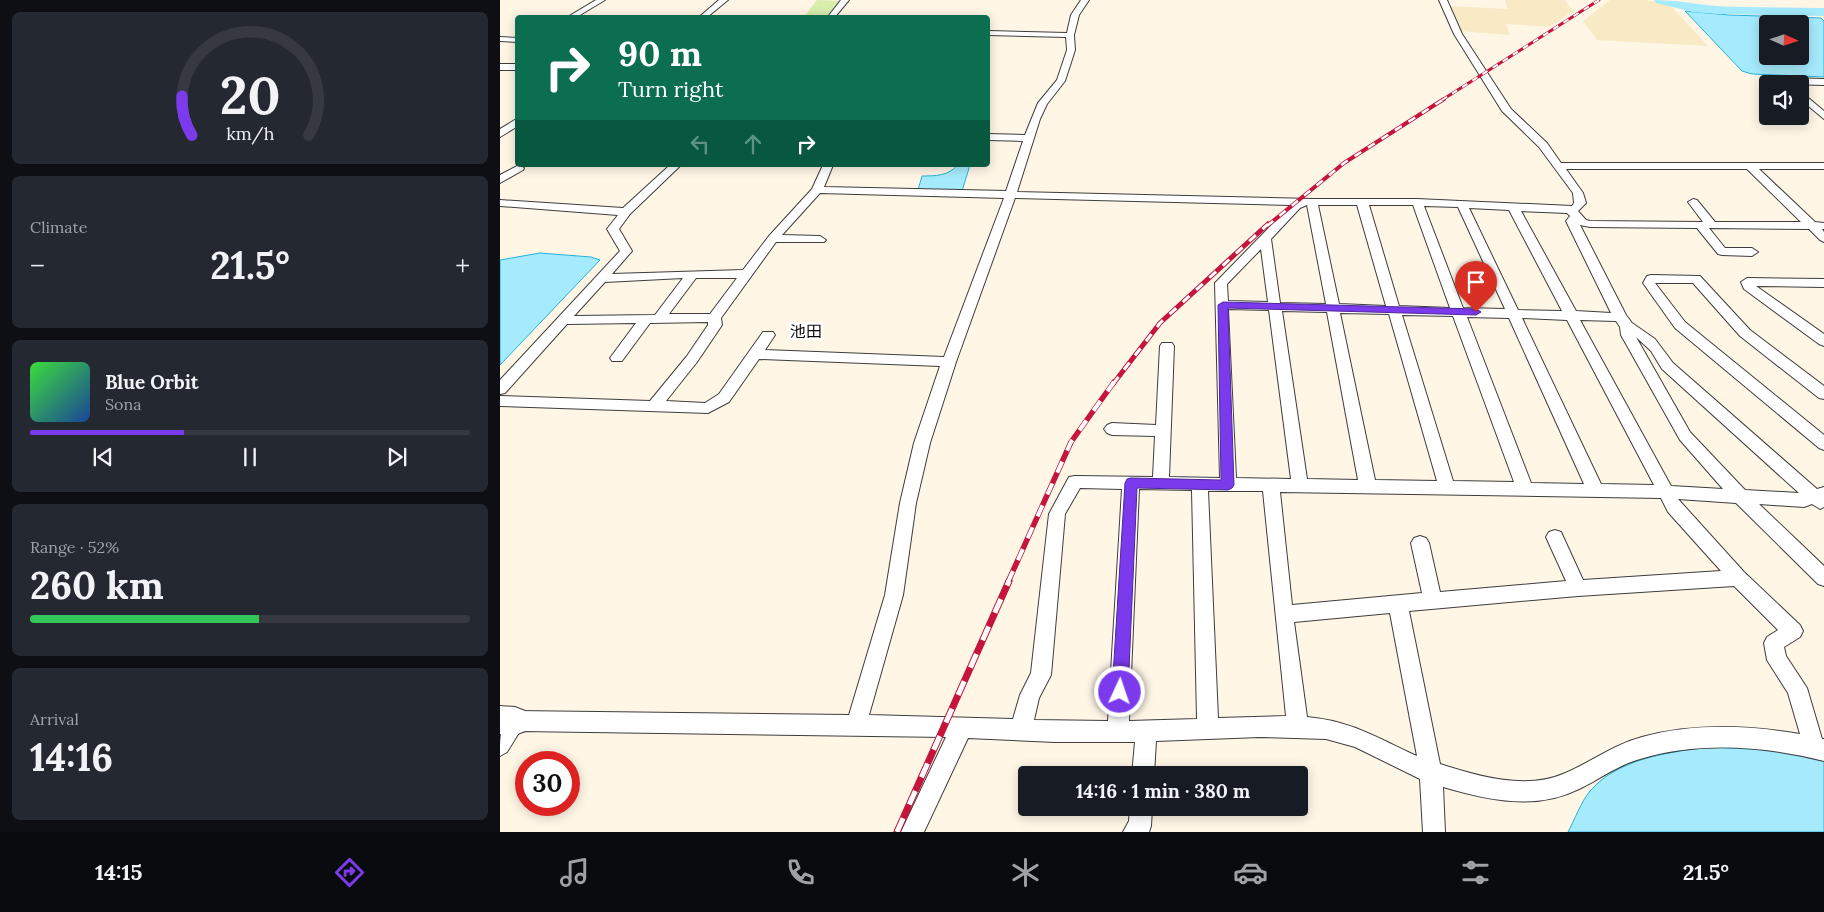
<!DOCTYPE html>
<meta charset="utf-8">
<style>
:root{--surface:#171b24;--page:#242831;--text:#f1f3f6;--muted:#9ea1a6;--line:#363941;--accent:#7c3aed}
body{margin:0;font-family:Lora,"Noto Sans JP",serif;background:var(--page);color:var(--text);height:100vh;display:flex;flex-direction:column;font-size:19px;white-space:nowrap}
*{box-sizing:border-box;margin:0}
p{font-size:16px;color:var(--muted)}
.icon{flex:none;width:28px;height:28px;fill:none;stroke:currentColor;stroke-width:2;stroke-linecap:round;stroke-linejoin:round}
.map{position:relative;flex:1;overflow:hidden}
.side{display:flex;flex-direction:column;gap:12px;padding:12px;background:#0d0f14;width:500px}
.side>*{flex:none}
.top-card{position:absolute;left:15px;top:15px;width:475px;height:152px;border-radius:5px;box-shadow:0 2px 12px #0003;background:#0b6e4f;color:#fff;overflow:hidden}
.needle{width:32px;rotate:93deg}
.controls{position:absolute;left:1259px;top:15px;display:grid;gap:10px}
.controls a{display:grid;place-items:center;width:50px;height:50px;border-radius:5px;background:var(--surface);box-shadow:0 2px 12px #0003;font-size:25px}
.speed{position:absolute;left:15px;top:751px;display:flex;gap:10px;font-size:25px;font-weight:700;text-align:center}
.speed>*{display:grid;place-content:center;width:65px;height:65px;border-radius:50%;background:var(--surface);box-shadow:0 2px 12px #0003;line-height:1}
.speed .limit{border:8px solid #d22;background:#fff;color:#111}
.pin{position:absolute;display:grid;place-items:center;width:42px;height:42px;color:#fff;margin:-51px -21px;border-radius:50% 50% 50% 0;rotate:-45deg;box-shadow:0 0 5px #0007}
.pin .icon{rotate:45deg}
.me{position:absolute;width:55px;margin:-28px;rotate:3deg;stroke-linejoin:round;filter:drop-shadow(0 0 4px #0008)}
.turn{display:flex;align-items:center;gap:18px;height:105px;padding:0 20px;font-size:22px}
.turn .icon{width:65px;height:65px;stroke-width:2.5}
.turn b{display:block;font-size:35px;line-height:42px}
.lanes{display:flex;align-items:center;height:48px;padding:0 20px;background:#0003;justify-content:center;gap:25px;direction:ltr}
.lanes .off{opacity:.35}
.big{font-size:38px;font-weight:700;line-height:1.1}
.side .card{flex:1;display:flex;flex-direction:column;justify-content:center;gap:8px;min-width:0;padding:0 18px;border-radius:8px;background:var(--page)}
.side .dial{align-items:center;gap:0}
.dial svg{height:130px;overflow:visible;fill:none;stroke:var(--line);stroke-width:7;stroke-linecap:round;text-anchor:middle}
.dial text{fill:var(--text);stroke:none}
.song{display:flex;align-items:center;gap:15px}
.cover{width:60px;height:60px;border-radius:8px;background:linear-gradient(135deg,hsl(120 70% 55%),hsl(220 70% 35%))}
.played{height:5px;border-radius:2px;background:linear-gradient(90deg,var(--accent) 35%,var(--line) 35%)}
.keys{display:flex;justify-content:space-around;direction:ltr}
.heat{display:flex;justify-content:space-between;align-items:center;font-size:28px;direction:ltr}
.charge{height:8px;border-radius:4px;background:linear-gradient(90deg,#34c759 52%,var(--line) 0)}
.trip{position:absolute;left:518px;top:766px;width:290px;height:50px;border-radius:5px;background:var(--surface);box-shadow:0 2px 12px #0003;font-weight:700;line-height:50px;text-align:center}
.tab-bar{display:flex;height:80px;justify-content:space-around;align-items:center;background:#090b0e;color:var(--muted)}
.tab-bar .icon{width:35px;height:35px}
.tab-bar .selected{color:var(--accent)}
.tab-bar b{font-size:22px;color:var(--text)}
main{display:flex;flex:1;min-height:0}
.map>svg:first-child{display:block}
.farmland{fill:#f8eac4}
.green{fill:#d9edac}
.water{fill:#a5ebfd;stroke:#25b1db;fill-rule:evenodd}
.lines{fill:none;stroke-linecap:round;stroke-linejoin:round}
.river{fill:#a5ebfd;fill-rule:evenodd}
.minor-casing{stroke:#3d3d3d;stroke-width:2}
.tertiary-casing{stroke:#3d3d3d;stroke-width:2}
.minor{fill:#fff;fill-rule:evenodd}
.tertiary{fill:#fff;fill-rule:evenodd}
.rail-far4-casing{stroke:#c6153c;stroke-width:3}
.rail-far3-casing{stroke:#c6153c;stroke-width:4}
.rail-far2-casing{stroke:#c6153c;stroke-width:5}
.rail-far1-casing{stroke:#c6153c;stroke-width:5.5}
.rail-casing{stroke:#c6153c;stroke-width:7}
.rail-far4{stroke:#fff;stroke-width:2;stroke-dasharray:6;stroke-linecap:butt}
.rail-far3{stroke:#fff;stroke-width:2.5;stroke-dasharray:8;stroke-linecap:butt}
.rail-far2{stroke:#fff;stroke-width:3;stroke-dasharray:9;stroke-linecap:butt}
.rail-far1{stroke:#fff;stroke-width:4;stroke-dasharray:12;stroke-linecap:butt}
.rail{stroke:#fff;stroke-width:5;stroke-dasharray:15;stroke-linecap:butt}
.route{fill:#7c3aed;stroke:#51269a}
.labels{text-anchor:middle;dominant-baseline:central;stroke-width:5;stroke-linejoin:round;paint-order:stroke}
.neighbourhood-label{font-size:16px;fill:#0a0a0a;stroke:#fff}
</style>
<main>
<section class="side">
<div class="card dial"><svg viewBox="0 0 100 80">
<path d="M14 69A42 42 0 1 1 86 69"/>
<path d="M14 69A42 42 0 0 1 8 45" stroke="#7c3aed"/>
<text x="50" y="56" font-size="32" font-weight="700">20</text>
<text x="50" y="72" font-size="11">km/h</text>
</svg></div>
<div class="card"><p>Climate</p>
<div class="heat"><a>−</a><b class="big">21.5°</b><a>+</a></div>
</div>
<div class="card">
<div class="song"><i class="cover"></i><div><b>Blue Orbit</b><p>Sona</p></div></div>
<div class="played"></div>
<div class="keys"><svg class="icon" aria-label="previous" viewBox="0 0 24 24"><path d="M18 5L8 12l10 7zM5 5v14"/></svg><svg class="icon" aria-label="pause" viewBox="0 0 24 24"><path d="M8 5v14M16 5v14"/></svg><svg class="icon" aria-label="next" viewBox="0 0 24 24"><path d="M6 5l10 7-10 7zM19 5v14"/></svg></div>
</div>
<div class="card"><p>Range · 52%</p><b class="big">260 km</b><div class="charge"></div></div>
<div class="card"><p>Arrival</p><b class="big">14:16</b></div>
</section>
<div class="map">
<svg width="1324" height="832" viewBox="0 0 1324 832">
<rect width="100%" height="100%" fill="#fff6e6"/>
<path class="farmland" d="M1005,0H1065L1073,11L1050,27L1006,24L1010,35L959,31L950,6L1007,9Z
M1110,0H1147L1163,3L1172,7L1208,46L1097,40L1083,21Z"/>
<path class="green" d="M317,0L342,1L327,17L303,18Z"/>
<path class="water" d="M1185,11L1229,15L1321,18L1324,21V77L1252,74L1242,71ZM1268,24H1300V56H1268Z
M457,165H470L462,191L418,190L422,176C435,176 449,176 457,165Z
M40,253L91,257L100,260L0,365V260Z
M1207,747L1314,752L1324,756V832H1068C1075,819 1081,802 1090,791C1119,758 1167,753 1207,747Z"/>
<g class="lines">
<path class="river" d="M1154,0C1175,0 1195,4 1216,6C1252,8 1288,7 1324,8V16L1218,14L1193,12L1156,3Z"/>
<defs>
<path id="minor" d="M96,0H105L75,18H66Z
M219,0H228L206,18H198Z
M341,0H349L334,18H327Z
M581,0H589L579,15L574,35L575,50L565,81L547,104L540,119L517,192L812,199H917L1072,206L1074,203L1073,193L1039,147L1002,111L954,34L939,0H947L962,34L1011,109L1047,143L1061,163H1324V169H1259L1315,222L1324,223V229H1322L1324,232V242L1320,240L1309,229L1209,228L1225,248H1252L1258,252L1252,256L1222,255L1218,254L1197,228L1090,227L1080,225L1126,315L1132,323L1155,339L1173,363L1317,489L1324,487V507L1320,509L1312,504L1304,507L1259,504L1324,566V586L1318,584L1236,503L1178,499L1244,572L1300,625L1303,631L1300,637L1284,647L1286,656L1307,688L1322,739H1324V761C1265,746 1199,741 1140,759C1118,765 1100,779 1079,789C1035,811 988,800 943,787L945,832H923L920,779L855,747L826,739L760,737L656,741L654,775H632L635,742H555L468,738L424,832H401L446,737L20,731L7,752L0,756C0,738 0,718 15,711L349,715L385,595L400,503L414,443L440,366L259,359L229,402L208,413L0,406V396L150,401L187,356L208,325V322L150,323L122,361H112L110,358L136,323L67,324L5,393L0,394V380L120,251L107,229L118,215L0,206V200L123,208L170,165H181L130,214L119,229L132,251L112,274L243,270L269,236L312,189L323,165H333L324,187L506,191L523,141L488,140V134L525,135L538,103L557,80L567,50L566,37L488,35V31L567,33L571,15ZM1066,169H1247L1301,222H1215L1197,200L1193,199L1188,202L1203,222L1090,221L1086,220L1078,211L1086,203L1083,193ZM320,193L504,198L444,357L265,350L275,335L273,332H263L219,394L205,403L166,401L197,362L222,325L221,318L276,242H324L326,240L320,236L282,235ZM515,198L791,205L715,283L720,478L669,477L674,346L672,343H662L660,346L656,425L612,423L607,425L604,429L607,433L612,435L655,436L653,477L575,476L569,477L549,514L531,673L520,695L513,719L369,715L403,595L416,503L430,443L456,362ZM807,205L826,304L780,303L771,239L800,208ZM818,205H857L886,306L839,304ZM869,205H913L950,308L899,306ZM924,206L958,207L1005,309L963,308ZM969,208L1009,210L1062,311L1018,310ZM1021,211L1067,213L1070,216L1066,221L1111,313L1076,311ZM761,249L768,302L728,301L727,284ZM183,278L155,315L74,316L105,282ZM196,278H237L210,314H169ZM728,309L769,310L791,479L736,478ZM782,311L827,312L858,480L807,479ZM840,313L889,314L937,481L875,480ZM902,315L953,316L1014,482L953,481ZM967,317L1009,318L1084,484L1031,483ZM1022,318L1067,320L1154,485L1101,484ZM1080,320L1116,321L1120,327L1121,335L1180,440L1223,489L1171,486ZM1136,337L1151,351L1162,369L1299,493L1245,490L1190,432ZM580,488L622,489L608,721L534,720L539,698L551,675L565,514ZM639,489L692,490L697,719L629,721ZM708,491H763L786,716L718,718ZM780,492L1161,498L1168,512L1221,571L1083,580L1061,532L1055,530L1049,532L1046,537L1066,581L940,592L929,543L926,538L920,536L914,538L911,543L922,593L792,605ZM1234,586L1278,630L1267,637L1264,643L1267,660L1288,693L1300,734C1247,725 1193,723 1142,737C1112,745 1090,763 1063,774C1026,790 977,776 940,764L909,611L1078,596ZM890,613L917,756C877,738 852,721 807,717L794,622Z
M0,37L18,38V42L0,41Z
M0,64H18V70H0Z
M1287,78L1324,79V85L1284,84L1283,81Z
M1300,91L1324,111V119L1300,99Z
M18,118V126L0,137V129Z
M19,165L24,168L23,170L0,183V175Z
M1151,275L1200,276L1250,330L1324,386V399L1319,398L1240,336L1193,283H1155L1185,322L1324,435V450L1319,448L1175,328L1143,283L1147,276Z
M1247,278L1324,279V287L1256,286L1324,334V346L1319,344L1244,289L1241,282Z
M630,808H652L651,826L649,832H623L629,821Z"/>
<path id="tertiary" d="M0,706L15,707L25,711L29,721L25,731L15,735L0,734Z"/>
</defs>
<use href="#minor" class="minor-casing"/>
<use href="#tertiary" class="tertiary-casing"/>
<use href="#minor" class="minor"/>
<use href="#tertiary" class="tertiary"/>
<defs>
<path id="rail-far4" d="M942,100L1099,0"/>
<path id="rail-far3" d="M767,226L844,163L944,99"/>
<path id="rail-far2" d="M613,384L660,323L768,224"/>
<path id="rail-far1" d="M508,582L571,442L614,382"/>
<path id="rail" d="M397,832L509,581"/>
</defs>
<use href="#rail-far4" class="rail-far4-casing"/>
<use href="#rail-far3" class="rail-far3-casing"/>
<use href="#rail-far2" class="rail-far2-casing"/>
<use href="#rail-far1" class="rail-far1-casing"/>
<use href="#rail" class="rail-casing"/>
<use href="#rail-far4" class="rail-far4"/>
<use href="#rail-far3" class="rail-far3"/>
<use href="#rail-far2" class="rail-far2"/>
<use href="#rail-far1" class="rail-far1"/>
<use href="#rail" class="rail"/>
</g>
<path class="route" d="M723,302L976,309L981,312L976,315L728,308L734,485L732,488L728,490L637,488L628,692L626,698L620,700L615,698L612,692L625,483L627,479L631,478L721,480L718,305Z"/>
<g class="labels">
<g class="neighbourhood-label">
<text x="306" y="331">池田</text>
</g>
</g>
</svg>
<div class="controls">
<a><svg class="needle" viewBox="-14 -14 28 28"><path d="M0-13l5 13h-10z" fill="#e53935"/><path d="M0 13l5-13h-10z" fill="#9ea1a6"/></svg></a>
<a><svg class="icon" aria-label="sound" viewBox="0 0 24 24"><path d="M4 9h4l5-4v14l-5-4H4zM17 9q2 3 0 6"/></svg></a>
</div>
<div class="speed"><div class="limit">30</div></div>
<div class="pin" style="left:976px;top:312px;background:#d93025"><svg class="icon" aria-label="arrive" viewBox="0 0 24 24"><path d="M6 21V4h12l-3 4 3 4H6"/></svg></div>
<svg class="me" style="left:620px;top:692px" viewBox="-20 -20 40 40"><circle r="17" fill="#7c3aed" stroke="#fff" stroke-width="3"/><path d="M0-11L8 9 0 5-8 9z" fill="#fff"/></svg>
<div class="trip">14:16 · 1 min · 380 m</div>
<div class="top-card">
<div class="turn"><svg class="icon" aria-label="right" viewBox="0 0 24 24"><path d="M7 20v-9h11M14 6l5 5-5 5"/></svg><div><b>90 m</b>Turn right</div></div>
<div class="lanes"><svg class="icon off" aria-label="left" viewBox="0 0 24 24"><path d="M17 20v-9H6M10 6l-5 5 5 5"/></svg><svg class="icon off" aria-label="ahead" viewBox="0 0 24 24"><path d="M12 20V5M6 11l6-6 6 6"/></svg><svg class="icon" aria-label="right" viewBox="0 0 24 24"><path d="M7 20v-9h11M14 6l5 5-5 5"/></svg></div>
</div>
</div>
</main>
<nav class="tab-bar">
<b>14:15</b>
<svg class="icon selected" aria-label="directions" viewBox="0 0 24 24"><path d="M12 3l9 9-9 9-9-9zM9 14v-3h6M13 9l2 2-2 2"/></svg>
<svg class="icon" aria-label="music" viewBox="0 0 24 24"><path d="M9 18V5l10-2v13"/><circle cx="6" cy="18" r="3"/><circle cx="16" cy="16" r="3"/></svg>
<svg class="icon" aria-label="phone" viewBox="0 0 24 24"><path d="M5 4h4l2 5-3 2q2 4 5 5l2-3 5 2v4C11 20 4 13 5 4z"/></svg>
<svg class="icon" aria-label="climate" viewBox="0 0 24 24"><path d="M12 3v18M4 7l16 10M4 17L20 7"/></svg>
<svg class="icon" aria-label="car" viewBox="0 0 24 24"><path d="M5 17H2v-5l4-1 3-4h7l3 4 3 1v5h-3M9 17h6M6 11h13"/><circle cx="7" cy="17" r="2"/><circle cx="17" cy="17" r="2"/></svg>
<svg class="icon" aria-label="filters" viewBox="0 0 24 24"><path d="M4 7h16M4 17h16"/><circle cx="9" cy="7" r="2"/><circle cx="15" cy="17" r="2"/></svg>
<b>21.5°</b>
</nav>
